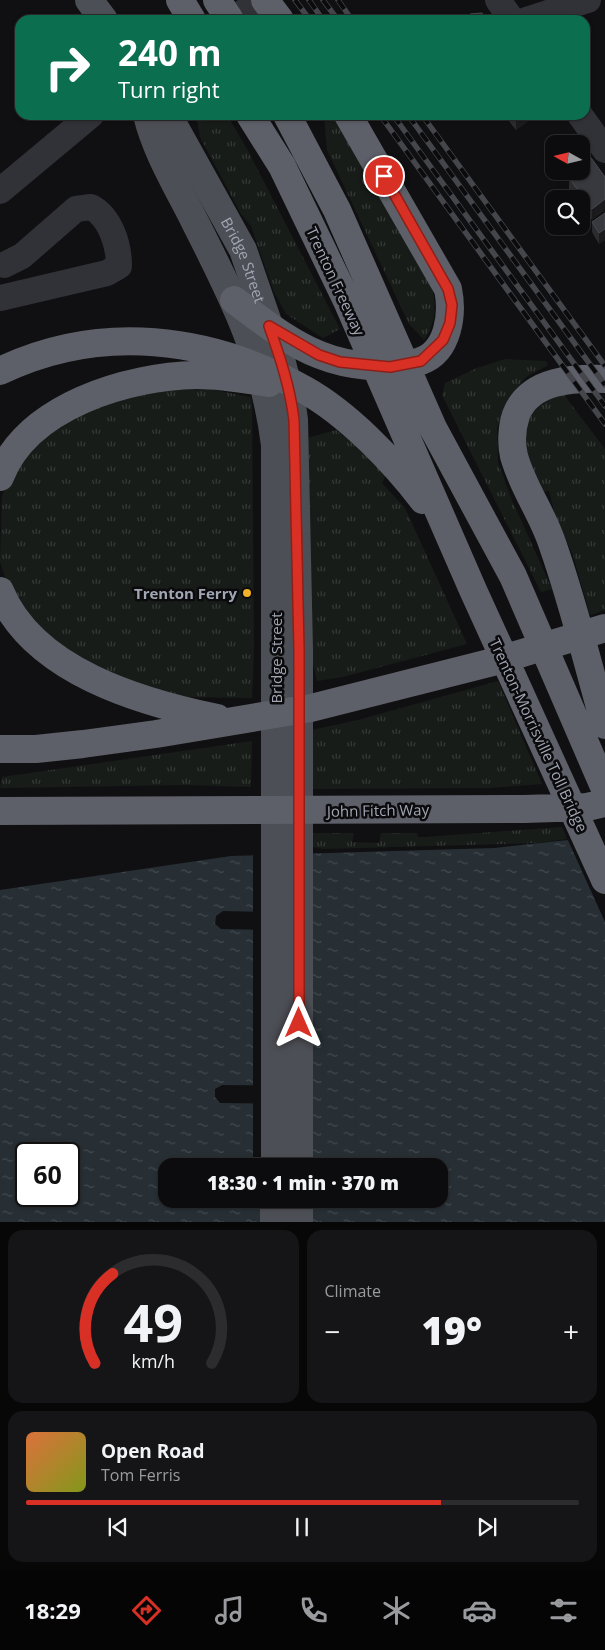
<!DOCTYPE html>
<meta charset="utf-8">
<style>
:root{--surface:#0c0c0e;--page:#151517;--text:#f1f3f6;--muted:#9a9b9e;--line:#2c2c2e;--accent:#d93025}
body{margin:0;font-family:"Open Sans",sans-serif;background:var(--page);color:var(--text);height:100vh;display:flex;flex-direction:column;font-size:19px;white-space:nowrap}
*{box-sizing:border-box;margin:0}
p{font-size:16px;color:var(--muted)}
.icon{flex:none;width:28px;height:28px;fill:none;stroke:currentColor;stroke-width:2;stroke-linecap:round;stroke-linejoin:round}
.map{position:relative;height:1222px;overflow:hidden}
.drawer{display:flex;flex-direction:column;gap:8px;padding:8px;background:#070708;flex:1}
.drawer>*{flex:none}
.banner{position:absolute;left:15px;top:15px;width:575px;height:105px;border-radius:15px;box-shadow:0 1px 4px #0004,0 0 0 1px var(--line);background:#0b6e4f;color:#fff;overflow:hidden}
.needle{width:32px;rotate:278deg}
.fabs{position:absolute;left:545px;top:135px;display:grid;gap:10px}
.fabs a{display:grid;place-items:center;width:45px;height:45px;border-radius:10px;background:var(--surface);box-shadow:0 1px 4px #0004,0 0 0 1px var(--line);font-size:25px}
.speed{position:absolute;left:15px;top:1142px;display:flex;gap:10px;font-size:25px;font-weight:700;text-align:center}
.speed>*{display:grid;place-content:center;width:65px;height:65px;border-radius:50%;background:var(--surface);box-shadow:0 1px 4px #0004,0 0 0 1px var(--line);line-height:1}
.speed .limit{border:2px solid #111;border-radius:8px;background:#fff;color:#111}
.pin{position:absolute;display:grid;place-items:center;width:42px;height:42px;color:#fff;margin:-21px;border:2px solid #fff;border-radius:50%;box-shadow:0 1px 5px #0007}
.me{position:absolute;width:55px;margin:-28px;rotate:0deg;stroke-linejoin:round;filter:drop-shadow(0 0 4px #0008)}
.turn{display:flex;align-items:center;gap:18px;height:105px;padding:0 20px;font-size:22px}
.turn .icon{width:65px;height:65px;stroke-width:2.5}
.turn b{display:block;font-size:35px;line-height:42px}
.big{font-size:38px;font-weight:800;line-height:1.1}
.drawer .card{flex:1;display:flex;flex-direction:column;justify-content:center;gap:8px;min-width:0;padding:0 18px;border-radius:15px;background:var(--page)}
.drawer .dial{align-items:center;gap:0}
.dial svg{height:130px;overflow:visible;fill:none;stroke:var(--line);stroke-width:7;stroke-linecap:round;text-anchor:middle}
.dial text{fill:var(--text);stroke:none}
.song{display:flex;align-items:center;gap:15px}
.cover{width:60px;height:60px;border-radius:8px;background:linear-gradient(135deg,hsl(20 70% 55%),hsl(70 70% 35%))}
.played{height:5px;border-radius:2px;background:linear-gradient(90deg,var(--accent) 75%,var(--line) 75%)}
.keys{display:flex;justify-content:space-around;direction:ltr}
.heat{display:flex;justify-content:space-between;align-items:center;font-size:28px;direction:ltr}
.drawer .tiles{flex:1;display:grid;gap:8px;grid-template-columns:1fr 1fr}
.card:last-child{grid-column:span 2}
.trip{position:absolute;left:158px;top:1158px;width:290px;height:50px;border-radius:15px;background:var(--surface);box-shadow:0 1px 4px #0004,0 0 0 1px var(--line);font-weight:800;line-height:50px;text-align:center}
.menu{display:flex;height:80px;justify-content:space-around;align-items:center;background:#050506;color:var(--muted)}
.menu .icon{width:35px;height:35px}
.menu .on{color:var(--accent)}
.menu b{font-size:22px;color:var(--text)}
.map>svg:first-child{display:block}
.grass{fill:url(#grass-tufts)}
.water{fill:url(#water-ripples);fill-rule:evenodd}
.pier{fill:#101012}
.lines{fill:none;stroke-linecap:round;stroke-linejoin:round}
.minor{stroke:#313237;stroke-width:26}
.major{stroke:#4d4f56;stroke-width:28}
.highway{stroke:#5d6068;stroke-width:28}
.rail-casing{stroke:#44464c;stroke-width:5.5}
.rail{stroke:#0b0b0d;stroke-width:4;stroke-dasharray:11;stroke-linecap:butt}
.wall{fill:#2c2c30}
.shaded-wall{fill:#1b1b1e}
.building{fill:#38393e;stroke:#494a50}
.route-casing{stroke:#8d1f18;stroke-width:12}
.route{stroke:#d93025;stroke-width:9}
.poi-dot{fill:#f3b227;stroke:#0b0b0d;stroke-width:2}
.labels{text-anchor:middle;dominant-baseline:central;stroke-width:5;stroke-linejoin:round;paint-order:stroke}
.street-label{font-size:15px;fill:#a1a6b3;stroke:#0b0b0d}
.poi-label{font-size:15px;font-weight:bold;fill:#a1a6b3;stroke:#0b0b0d;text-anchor:end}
</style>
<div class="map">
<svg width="605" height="1223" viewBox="0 0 605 1223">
<defs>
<pattern id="grass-tufts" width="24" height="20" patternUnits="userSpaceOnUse" patternTransform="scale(1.25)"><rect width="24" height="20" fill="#171c18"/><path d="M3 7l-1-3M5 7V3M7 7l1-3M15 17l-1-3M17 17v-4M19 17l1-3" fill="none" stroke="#363a37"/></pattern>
<pattern id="water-ripples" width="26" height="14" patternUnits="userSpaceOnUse" patternTransform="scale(1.25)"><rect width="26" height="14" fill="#272f35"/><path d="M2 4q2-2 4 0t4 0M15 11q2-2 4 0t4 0" fill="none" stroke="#434a50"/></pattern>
</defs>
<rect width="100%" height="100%" fill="#101012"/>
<path class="grass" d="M196,115H227L247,149L340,329L323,338L286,314L274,292L251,226L241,214L200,137Z
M324,115H332L430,282C437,303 437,321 424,340L409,324L327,150Z
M505,359L546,361L548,365L526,377L510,397L497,428L498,462L511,498L552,589L541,592L442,395L445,383L477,368Z
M209,389L251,397L252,405L254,647L252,698L178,697L104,675L30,625L10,591L0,562L2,496L16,462L49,428L88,408L142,391Z
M563,390L567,399L605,449V610L590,615L573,555L556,519L549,491L542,492C531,471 514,436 532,414C540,404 553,397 563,390Z
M336,430L378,463L386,475L382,483L405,508L467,644L343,677L317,681L308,642L307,438Z
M498,681L542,784L489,788L309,789L307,731L358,720Z
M252,741L251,787L185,785L0,788L2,777Z
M562,827L567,839L537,843L323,849L309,846L311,833H354L352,842L379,843L381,833H417L418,837H425Z"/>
<path class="water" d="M605,836V1222H0V890L231,856L495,848ZM223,911L313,913V931L221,929L215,924L216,916ZM222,1085L313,1086V1104L220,1103L215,1097V1089ZM26,1154H69V1196H26ZM166,1166H439V1199H166Z"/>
<path class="pier" d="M605,834V922L567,838Z
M306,851V915L253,914V853Z
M253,927L306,928V1089L253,1088Z
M253,1101L306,1102V1166H253Z"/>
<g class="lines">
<path class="minor" d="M498,0L512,20
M232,20L261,0
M526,20L588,0
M580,115L605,150
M0,191L91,115
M0,298L107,273L119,266C119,244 110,217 91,207L76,209L22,256L4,265"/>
<g class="major">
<path d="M89,0L104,20"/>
<path d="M147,115C156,152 177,186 194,220C233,297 264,357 275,445V1166"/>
<path id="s1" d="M168,115L243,250L282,363L291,398L294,420L299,649V1166"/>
<path d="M274,1223V1199"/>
<path d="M299,1223V1199"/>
</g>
<path class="highway" d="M180,0L192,20
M217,0L230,20
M265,0L280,20
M250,115L282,166L347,301L473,590L605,880
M287,115L337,210L433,428L513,576L605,789
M234,300C261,320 289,343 320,355C347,366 394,372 421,361C449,351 453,313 448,289L348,115
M0,371C100,323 210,336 305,390C348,414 394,462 423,500
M605,379C574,378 530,379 516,415C512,427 511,443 514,456C522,486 542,513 552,543C573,602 588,665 605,725
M0,477C27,406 128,376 197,375C221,375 245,379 269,383
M0,591C33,671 140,702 217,718
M0,749H36L83,744L156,734L311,708L493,662L605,628
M0,811L524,809L587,807L605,803"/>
<defs>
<path id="rail" d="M295,0L310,20
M309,0L323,20
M323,0L338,20
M338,0L352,20
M380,115L605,424
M393,115L605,406
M408,115L605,385
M422,115L605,366"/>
</defs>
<use href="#rail" class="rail-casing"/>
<use href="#rail" class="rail"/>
</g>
<path class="wall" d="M504,115H536L516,130Z
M572,171H581L605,177L592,220L581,205V199H577L569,189V178L575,174Z
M605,213V240L599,244L592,232V222Z"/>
<path class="shaded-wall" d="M521,115H536L516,130V119Z
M605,199V210L592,220V209Z
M605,229V240L599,244V233Z"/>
<path class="building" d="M482,13L487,20H470V14Z
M513,115H521L516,119Z
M574,134L581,144H560Z
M581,144L605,177V199L592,209L569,178L579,171H581Z
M605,213V229L599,233L592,222Z"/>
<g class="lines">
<defs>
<path id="route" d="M299,1023V649L294,420C290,387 280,357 269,326L319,355L340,362L390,367L421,361L443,340L450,323L452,305L448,289L384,176"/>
</defs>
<use href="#route" class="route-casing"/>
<use href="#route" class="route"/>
</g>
<circle class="poi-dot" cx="247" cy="593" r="5"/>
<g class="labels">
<g class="street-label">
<text stroke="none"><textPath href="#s1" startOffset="164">Bridge Street</textPath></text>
<text transform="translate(336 281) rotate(65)">Trenton Freeway</text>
<text transform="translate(276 658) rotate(-90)">Bridge Street</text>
<text transform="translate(539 735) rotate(65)">Trenton-Morrisville Toll Bridge</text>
<text transform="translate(378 810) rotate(-1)">John Fitch Way</text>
</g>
<g class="poi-label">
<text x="237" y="593">Trenton Ferry</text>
</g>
</g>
</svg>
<div class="fabs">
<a><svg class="needle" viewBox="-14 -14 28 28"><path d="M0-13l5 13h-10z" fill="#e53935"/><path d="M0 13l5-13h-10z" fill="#9a9b9e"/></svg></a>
<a><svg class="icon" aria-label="search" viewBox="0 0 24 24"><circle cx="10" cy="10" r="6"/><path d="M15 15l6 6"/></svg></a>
</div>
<div class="speed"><div class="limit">60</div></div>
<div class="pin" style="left:384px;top:176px;background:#d93025"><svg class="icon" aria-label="arrive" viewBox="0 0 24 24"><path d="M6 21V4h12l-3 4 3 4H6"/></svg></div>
<svg class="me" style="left:299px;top:1023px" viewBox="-20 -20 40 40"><path d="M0-17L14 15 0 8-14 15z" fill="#d93025" stroke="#fff" stroke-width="4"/></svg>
<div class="trip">18:30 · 1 min · 370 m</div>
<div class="banner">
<div class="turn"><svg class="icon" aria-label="right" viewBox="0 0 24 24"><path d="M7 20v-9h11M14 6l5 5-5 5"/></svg><div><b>240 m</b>Turn right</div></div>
</div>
</div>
<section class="drawer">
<div class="tiles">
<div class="card dial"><svg viewBox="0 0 100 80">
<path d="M14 69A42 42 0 1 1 86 69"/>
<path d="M14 69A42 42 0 0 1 25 14" stroke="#d93025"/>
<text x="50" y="56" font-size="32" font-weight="700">49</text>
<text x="50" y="72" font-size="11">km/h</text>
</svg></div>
<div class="card"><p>Climate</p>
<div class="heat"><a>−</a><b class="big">19°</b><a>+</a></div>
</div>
<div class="card">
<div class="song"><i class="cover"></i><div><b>Open Road</b><p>Tom Ferris</p></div></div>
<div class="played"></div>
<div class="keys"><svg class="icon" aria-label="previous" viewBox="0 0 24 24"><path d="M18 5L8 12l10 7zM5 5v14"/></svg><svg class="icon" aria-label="pause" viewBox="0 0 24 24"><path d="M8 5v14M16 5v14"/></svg><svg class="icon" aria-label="next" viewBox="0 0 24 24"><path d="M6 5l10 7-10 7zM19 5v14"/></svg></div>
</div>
</div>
</section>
<nav class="menu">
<b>18:29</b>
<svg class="icon on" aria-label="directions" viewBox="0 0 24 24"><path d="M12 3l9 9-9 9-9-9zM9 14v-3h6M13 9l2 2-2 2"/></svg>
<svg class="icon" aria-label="music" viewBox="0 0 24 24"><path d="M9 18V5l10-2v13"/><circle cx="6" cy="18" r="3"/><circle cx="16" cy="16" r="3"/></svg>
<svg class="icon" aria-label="phone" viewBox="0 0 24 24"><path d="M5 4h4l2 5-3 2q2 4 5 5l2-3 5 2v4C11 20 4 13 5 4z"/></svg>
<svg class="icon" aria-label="climate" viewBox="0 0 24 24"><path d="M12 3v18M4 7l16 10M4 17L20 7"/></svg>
<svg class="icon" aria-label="car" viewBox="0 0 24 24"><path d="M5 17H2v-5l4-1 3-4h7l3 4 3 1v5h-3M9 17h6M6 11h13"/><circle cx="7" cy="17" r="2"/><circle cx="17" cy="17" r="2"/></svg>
<svg class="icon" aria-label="filters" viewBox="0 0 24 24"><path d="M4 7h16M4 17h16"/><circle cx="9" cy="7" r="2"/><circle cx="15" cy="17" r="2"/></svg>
</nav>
